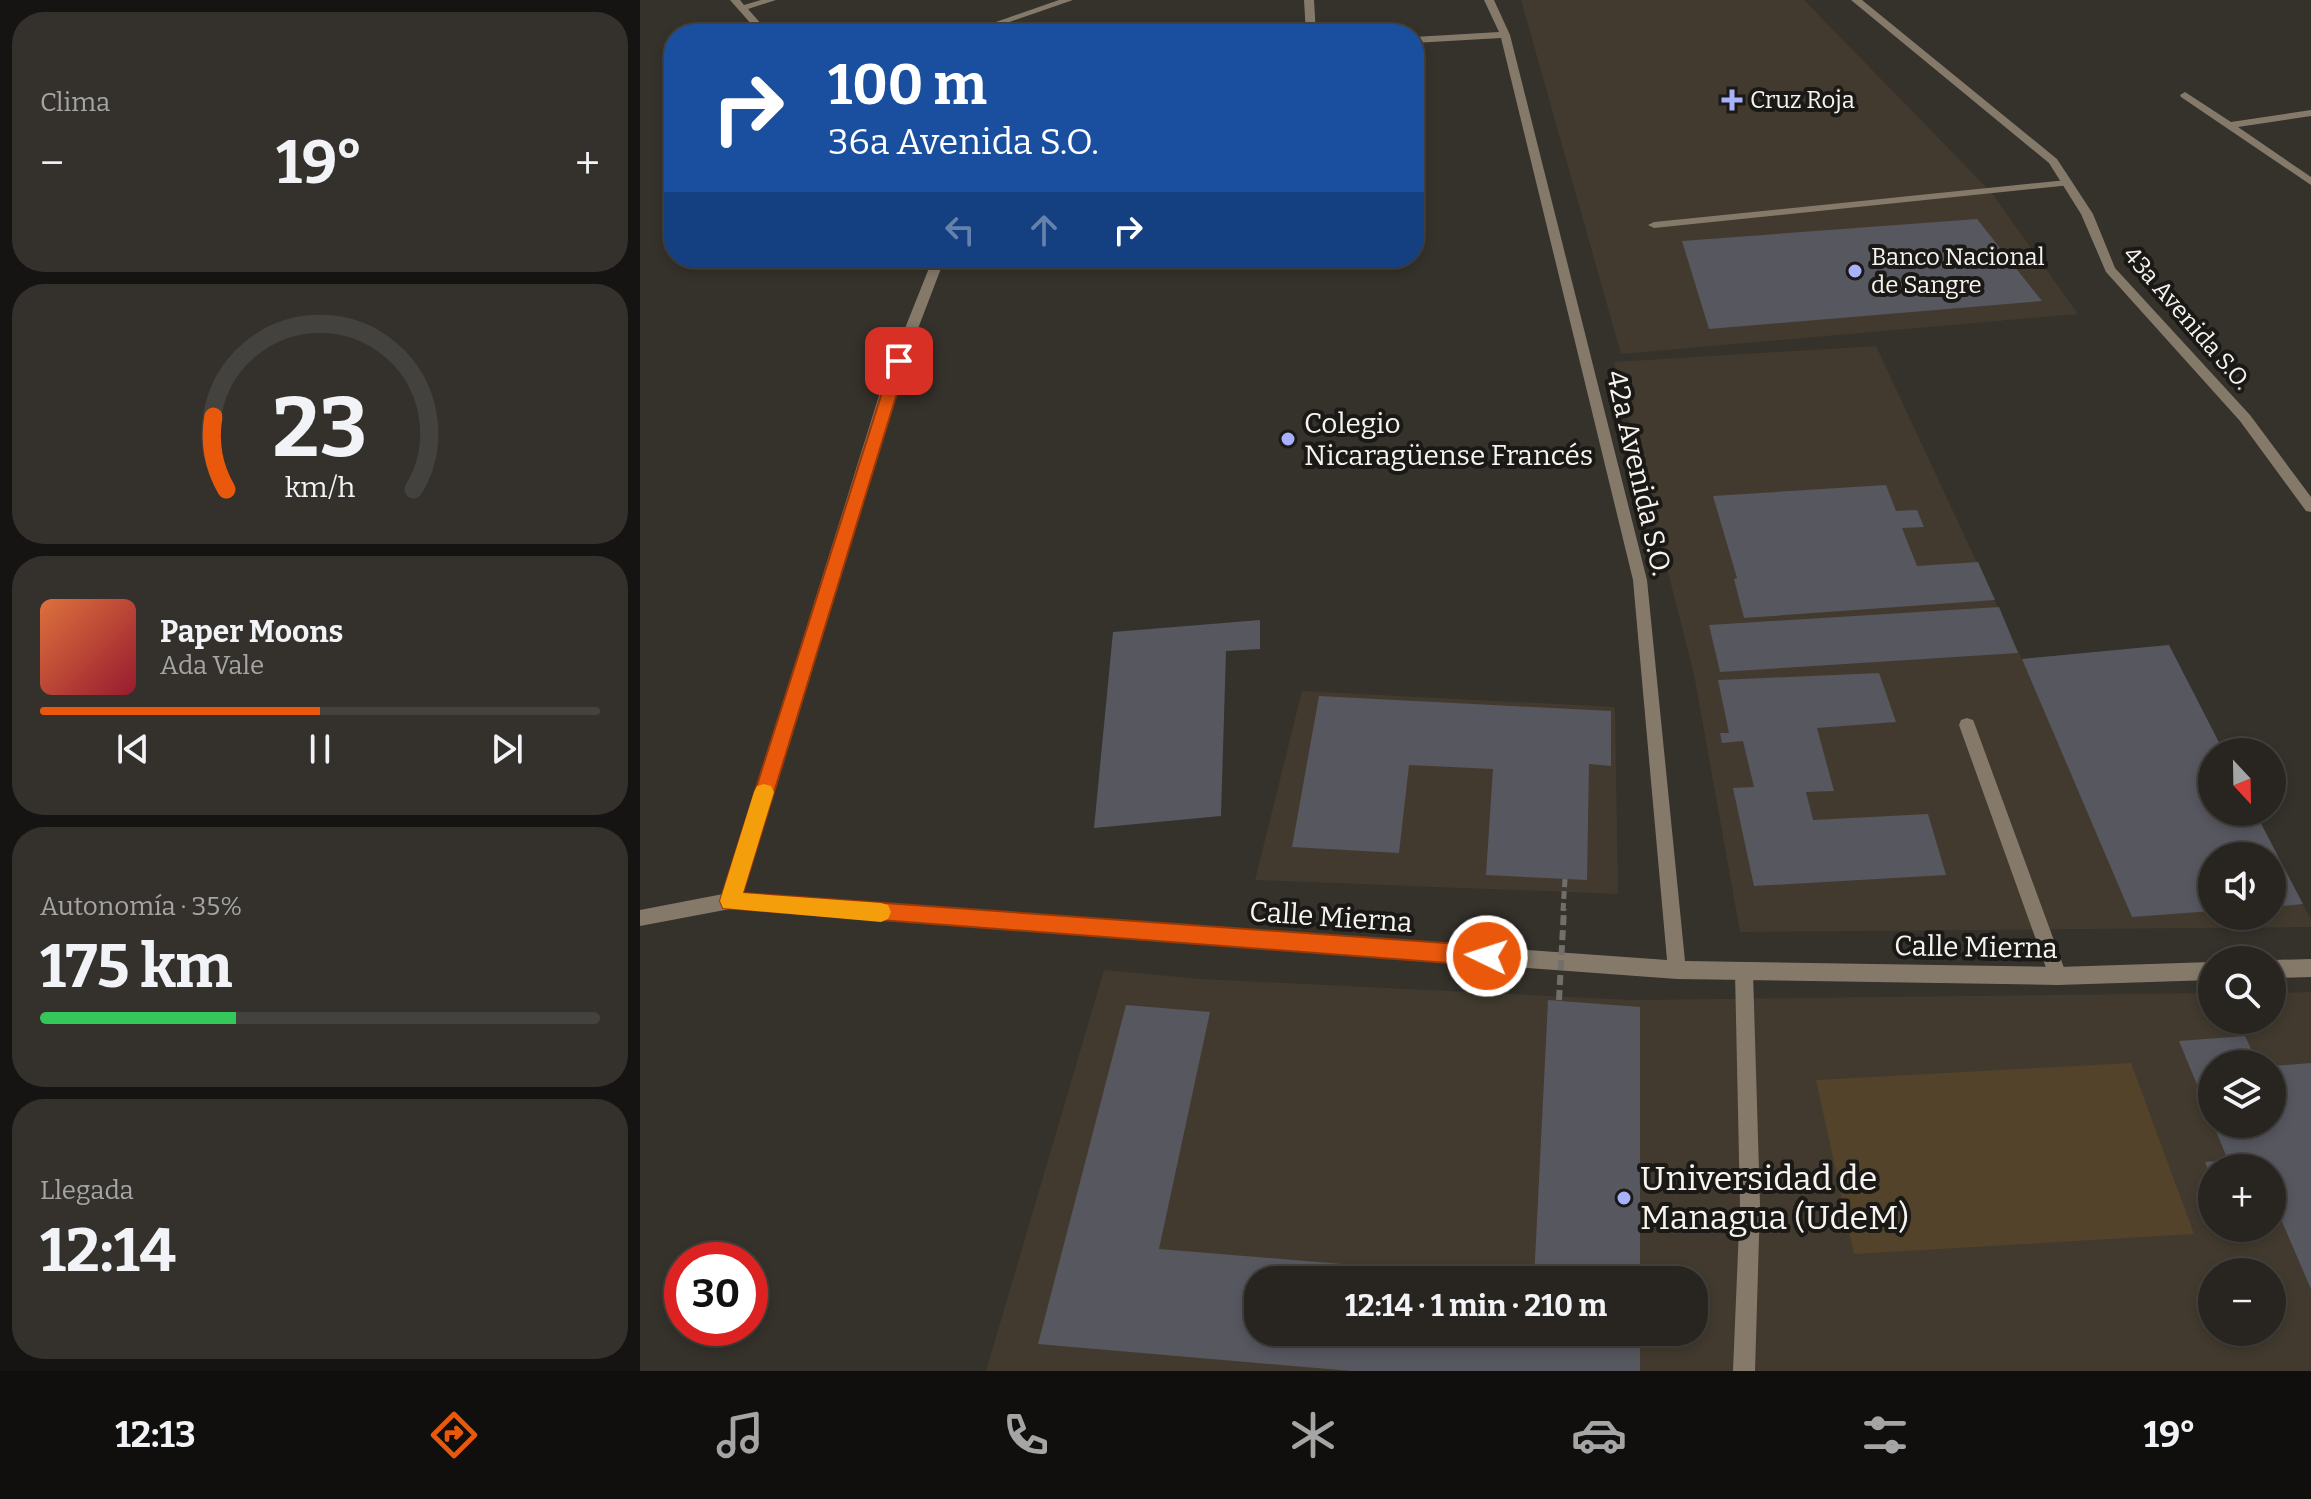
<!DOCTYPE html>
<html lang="es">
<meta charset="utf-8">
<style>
:root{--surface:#282520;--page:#34312d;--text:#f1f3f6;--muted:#a5a5a5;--line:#44423e;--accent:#ea580c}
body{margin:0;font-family:Bitter,serif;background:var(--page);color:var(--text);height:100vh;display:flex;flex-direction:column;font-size:30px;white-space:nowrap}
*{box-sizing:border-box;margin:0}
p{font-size:26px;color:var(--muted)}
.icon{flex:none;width:44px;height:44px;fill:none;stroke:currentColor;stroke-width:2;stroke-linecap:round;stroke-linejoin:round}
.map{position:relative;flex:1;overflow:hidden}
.drawer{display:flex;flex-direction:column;gap:12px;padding:12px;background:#161412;width:640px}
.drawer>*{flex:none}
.guide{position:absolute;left:24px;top:24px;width:760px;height:244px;border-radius:32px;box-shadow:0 4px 12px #0003,0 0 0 2px var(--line);background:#1a4fa0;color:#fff;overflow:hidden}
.needle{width:52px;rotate:158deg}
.fabs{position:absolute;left:1558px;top:738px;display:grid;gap:16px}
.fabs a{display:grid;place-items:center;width:88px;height:88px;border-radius:50%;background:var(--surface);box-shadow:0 4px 12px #0003,0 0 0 2px var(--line);font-size:40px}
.speed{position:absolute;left:24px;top:1242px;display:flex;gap:16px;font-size:40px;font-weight:700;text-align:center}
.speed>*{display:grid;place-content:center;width:104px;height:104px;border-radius:50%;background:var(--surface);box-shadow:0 4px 12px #0003,0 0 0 2px var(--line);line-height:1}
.speed .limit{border:12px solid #d22;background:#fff;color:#111}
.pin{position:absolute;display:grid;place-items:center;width:68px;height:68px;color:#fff;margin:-34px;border-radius:16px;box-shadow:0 4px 12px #0006}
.me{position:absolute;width:88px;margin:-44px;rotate:274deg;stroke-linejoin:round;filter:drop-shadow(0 0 6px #0008)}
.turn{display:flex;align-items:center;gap:28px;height:168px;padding:0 32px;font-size:36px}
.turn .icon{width:104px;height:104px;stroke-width:2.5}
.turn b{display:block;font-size:56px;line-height:68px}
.lanes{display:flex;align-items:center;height:76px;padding:0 32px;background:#0003;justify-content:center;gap:40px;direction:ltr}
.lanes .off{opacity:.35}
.big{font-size:60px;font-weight:700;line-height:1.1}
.drawer .card{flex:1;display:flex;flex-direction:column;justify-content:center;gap:12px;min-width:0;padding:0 28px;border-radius:32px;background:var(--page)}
.drawer .dial{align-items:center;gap:0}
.dial svg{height:208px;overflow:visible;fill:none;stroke:var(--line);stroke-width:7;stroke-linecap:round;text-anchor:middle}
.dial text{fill:var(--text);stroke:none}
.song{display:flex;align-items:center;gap:24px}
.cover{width:96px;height:96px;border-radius:12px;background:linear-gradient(135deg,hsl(20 70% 55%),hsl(350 70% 35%))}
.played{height:8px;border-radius:4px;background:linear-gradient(90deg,var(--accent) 50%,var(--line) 50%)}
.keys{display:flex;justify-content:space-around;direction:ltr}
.heat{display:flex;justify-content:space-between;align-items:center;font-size:44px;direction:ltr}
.charge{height:12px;border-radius:6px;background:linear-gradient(90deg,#34c759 35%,var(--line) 0)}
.trip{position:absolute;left:604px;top:1266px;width:464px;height:80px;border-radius:32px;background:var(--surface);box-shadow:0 4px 12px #0003,0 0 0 2px var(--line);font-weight:700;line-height:80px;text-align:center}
.menu{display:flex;height:128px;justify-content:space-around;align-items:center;background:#100f0d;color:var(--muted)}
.menu .icon{width:56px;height:56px}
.menu .current{color:var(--accent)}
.menu b{font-size:36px;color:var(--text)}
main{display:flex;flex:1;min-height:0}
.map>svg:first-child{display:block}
.built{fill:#423a2e;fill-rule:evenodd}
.green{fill:#53432a}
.building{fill:#56575f}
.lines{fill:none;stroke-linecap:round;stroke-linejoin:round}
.service{fill:#857a6a;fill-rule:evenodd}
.minor{fill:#857a6a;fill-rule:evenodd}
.path-bridge-far1{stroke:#726e69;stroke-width:5;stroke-dasharray:8 4;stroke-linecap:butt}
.path-bridge{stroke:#726e69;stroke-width:6;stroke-dasharray:10 5;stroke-linecap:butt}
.route{fill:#ea580c;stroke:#983908;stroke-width:2}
.slow{fill:#f59e0b}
.poi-dot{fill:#a7b1fc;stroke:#1b1916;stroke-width:3}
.labels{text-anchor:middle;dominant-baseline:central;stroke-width:8;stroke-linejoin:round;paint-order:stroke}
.far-poi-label{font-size:24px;fill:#f7f4f0;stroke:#1b1916;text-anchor:start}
.far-street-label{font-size:24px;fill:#f7f4f0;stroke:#1b1916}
.poi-label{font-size:28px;fill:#f7f4f0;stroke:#1b1916;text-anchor:start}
.street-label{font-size:28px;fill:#f7f4f0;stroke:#1b1916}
.near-poi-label{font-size:34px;fill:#f7f4f0;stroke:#1b1916;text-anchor:start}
</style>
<main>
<section class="drawer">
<div class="card"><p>Clima</p>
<div class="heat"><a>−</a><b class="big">19°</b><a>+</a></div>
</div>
<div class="card dial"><svg viewBox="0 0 100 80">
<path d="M14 69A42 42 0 1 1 86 69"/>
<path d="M14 69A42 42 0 0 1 9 41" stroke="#ea580c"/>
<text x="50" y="56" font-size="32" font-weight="700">23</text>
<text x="50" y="72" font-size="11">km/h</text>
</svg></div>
<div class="card">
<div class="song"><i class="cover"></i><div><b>Paper Moons</b><p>Ada Vale</p></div></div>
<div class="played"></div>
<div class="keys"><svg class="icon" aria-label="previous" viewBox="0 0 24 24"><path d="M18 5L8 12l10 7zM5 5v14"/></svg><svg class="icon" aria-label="pause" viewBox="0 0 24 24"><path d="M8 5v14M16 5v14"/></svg><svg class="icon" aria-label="next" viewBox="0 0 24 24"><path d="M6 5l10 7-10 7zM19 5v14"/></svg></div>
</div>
<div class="card"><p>Autonomía · 35%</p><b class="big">175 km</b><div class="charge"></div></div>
<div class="card"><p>Llegada</p><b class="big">12:14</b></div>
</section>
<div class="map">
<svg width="1671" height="1371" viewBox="0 0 1671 1371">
<rect width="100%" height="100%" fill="#35312b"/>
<path class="built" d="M881,0H1164L1351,192L1438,314L981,354Z
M1236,346L1382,659L1529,645L1572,752V812H1615L1671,920V927L1100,932L1054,674L974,362ZM1572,856H1632V916H1572Z
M662,691L975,707L978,894L615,880Z
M464,970L562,979L992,1000L1572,993V1020H1632V993L1671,992V1371H346ZM1572,1064H1632V1124H1572ZM1572,1168H1632V1228H1572ZM1572,1272H1632V1332H1572ZM618,1280H1054V1332H618Z"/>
<path class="green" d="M1491,1063L1554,1234L1214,1254L1176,1080Z"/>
<path class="building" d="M1337,219L1402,301L1069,329L1042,241Z
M1246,485L1256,511L1277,510L1284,527L1262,528L1277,566L1338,562L1355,600L1104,618L1094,579L1097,578L1073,496Z
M1359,607L1378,653L1080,672L1069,625Z
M620,620V649L586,651L581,816L454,828L473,632Z
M1529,645L1584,752H1572V812H1615L1663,904L1632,907V856H1572V911L1492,917L1382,659Z
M1239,673L1256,722L1177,728L1194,791L1166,792L1173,820L1288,814L1306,875L1114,886L1093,788L1114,787L1103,741L1082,743L1080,733H1089L1078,680Z
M679,696L971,711V766L949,764L947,880L846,875L853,769L769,765L759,853L652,847Z
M908,1000L1000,1007V1280H894Z
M486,1005L570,1012L519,1249L873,1278L618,1280V1332H1000V1371H711L398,1344Z
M1605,1036L1618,1064H1572V1121L1539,1041Z
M1671,1063V1289L1637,1210H1632V1168H1572V1179L1565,1162L1588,1160L1573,1124H1632V1066Z"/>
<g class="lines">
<path class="service" d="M1545,92L1591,122L1671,110V116L1598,127L1671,177V185L1541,97L1540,95Z
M1427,180L1433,183L1431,185L1014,228L1008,225L1014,222Z
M1327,718L1333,720L1335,725L1427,976L1425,982L1418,985L1411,982L1409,976L1319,725L1321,720Z
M1104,963L1111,966L1113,972L1120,1204L1115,1371H1093L1100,1204L1095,972L1097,966Z"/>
<path class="minor" d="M90,0H100L104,5L121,0H136L108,9L130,34H120Z
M419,0H433L361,25L353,23Z
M664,0H674L676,34H666Z
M844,0H854L870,35L1007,580L1045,961L1418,967L1572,962V980L1418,985L1037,979L90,909L0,926V910L83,894L242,386L293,258H305L256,386L101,894L1027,960L993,580L861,38L774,43V37L859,32Z
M1211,0H1222L1417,159L1453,214L1475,268L1610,415L1671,497V512L1666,511L1600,421L1466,272L1441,214L1409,163Z
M1671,959V977L1632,978V960Z"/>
<path class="path-bridge-far1" d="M923,911L925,879"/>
<path class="path-bridge" d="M919,1000L924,909"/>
</g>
<path class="route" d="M259,356L267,361L103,893L847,946L855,949L858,956L855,963L847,966L83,908L80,901L252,361Z"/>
<path class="slow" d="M124,784L131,786L134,792L103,893L241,903L248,905L251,912L248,919L241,922L83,908L80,901L114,792L117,786Z"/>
<g class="poi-dot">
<path d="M1088 88h8v8h8v8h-8v8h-8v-8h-8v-8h8z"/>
<circle cx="1215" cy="271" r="8"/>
<circle cx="648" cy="439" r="8"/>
<circle cx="984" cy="1198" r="8"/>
</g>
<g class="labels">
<g class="far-poi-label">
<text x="1110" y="100">Cruz Roja</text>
<text x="1231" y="257">Banco Nacional<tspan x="1231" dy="28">de Sangre</tspan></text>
</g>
<g class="far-street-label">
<text transform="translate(1547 318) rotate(49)">43a Avenida S.O.</text>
</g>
<g class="poi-label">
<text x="664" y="423">Colegio<tspan x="664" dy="32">Nicaragüense Francés</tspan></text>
</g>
<g class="street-label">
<text transform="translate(999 473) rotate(77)">42a Avenida S.O.</text>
<text transform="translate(691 917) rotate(4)">Calle Mierna</text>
<text transform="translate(1336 947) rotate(1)">Calle Mierna</text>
</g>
<g class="near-poi-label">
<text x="1000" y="1178">Universidad de<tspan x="1000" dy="39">Managua (UdeM)</tspan></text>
</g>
</g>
</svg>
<div class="fabs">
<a><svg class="needle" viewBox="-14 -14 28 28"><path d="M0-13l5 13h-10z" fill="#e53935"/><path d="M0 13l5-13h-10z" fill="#a5a5a5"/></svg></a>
<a><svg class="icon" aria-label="sound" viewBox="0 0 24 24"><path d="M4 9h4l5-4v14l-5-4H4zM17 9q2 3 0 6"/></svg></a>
<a><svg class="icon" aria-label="search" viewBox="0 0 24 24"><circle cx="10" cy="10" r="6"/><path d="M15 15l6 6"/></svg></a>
<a><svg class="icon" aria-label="layers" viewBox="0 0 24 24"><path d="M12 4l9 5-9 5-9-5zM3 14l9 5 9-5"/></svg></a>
<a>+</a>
<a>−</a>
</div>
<div class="speed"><div class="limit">30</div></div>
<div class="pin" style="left:259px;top:361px;background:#d93025"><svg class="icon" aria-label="arrive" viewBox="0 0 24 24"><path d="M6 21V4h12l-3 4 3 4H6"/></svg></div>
<svg class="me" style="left:847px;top:956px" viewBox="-20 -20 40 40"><circle r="17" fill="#ea580c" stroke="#fff" stroke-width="3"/><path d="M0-11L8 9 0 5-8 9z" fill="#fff"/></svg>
<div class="trip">12:14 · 1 min · 210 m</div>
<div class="guide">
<div class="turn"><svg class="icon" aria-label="right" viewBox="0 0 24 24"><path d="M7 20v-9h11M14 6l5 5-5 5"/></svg><div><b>100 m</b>36a Avenida S.O.</div></div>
<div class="lanes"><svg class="icon off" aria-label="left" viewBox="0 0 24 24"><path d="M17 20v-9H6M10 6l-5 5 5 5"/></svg><svg class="icon off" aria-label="ahead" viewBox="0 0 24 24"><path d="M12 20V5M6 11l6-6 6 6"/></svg><svg class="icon" aria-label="right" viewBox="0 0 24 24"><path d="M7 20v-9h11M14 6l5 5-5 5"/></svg></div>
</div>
</div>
</main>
<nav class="menu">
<b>12:13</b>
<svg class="icon current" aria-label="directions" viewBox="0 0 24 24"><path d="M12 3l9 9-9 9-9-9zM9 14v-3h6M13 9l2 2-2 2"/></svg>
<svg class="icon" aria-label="music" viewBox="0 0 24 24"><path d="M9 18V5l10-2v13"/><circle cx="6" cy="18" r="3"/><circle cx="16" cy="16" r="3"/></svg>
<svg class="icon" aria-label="phone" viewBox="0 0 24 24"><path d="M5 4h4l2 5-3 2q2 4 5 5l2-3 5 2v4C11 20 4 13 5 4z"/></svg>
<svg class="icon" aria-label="climate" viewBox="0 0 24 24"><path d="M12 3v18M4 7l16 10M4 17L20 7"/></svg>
<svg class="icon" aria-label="car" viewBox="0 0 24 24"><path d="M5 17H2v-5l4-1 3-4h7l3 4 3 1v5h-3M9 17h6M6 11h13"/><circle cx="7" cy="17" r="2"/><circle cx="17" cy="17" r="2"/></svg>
<svg class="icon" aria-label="filters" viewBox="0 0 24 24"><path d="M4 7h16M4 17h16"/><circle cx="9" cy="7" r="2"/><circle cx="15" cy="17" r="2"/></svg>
<b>19°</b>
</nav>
